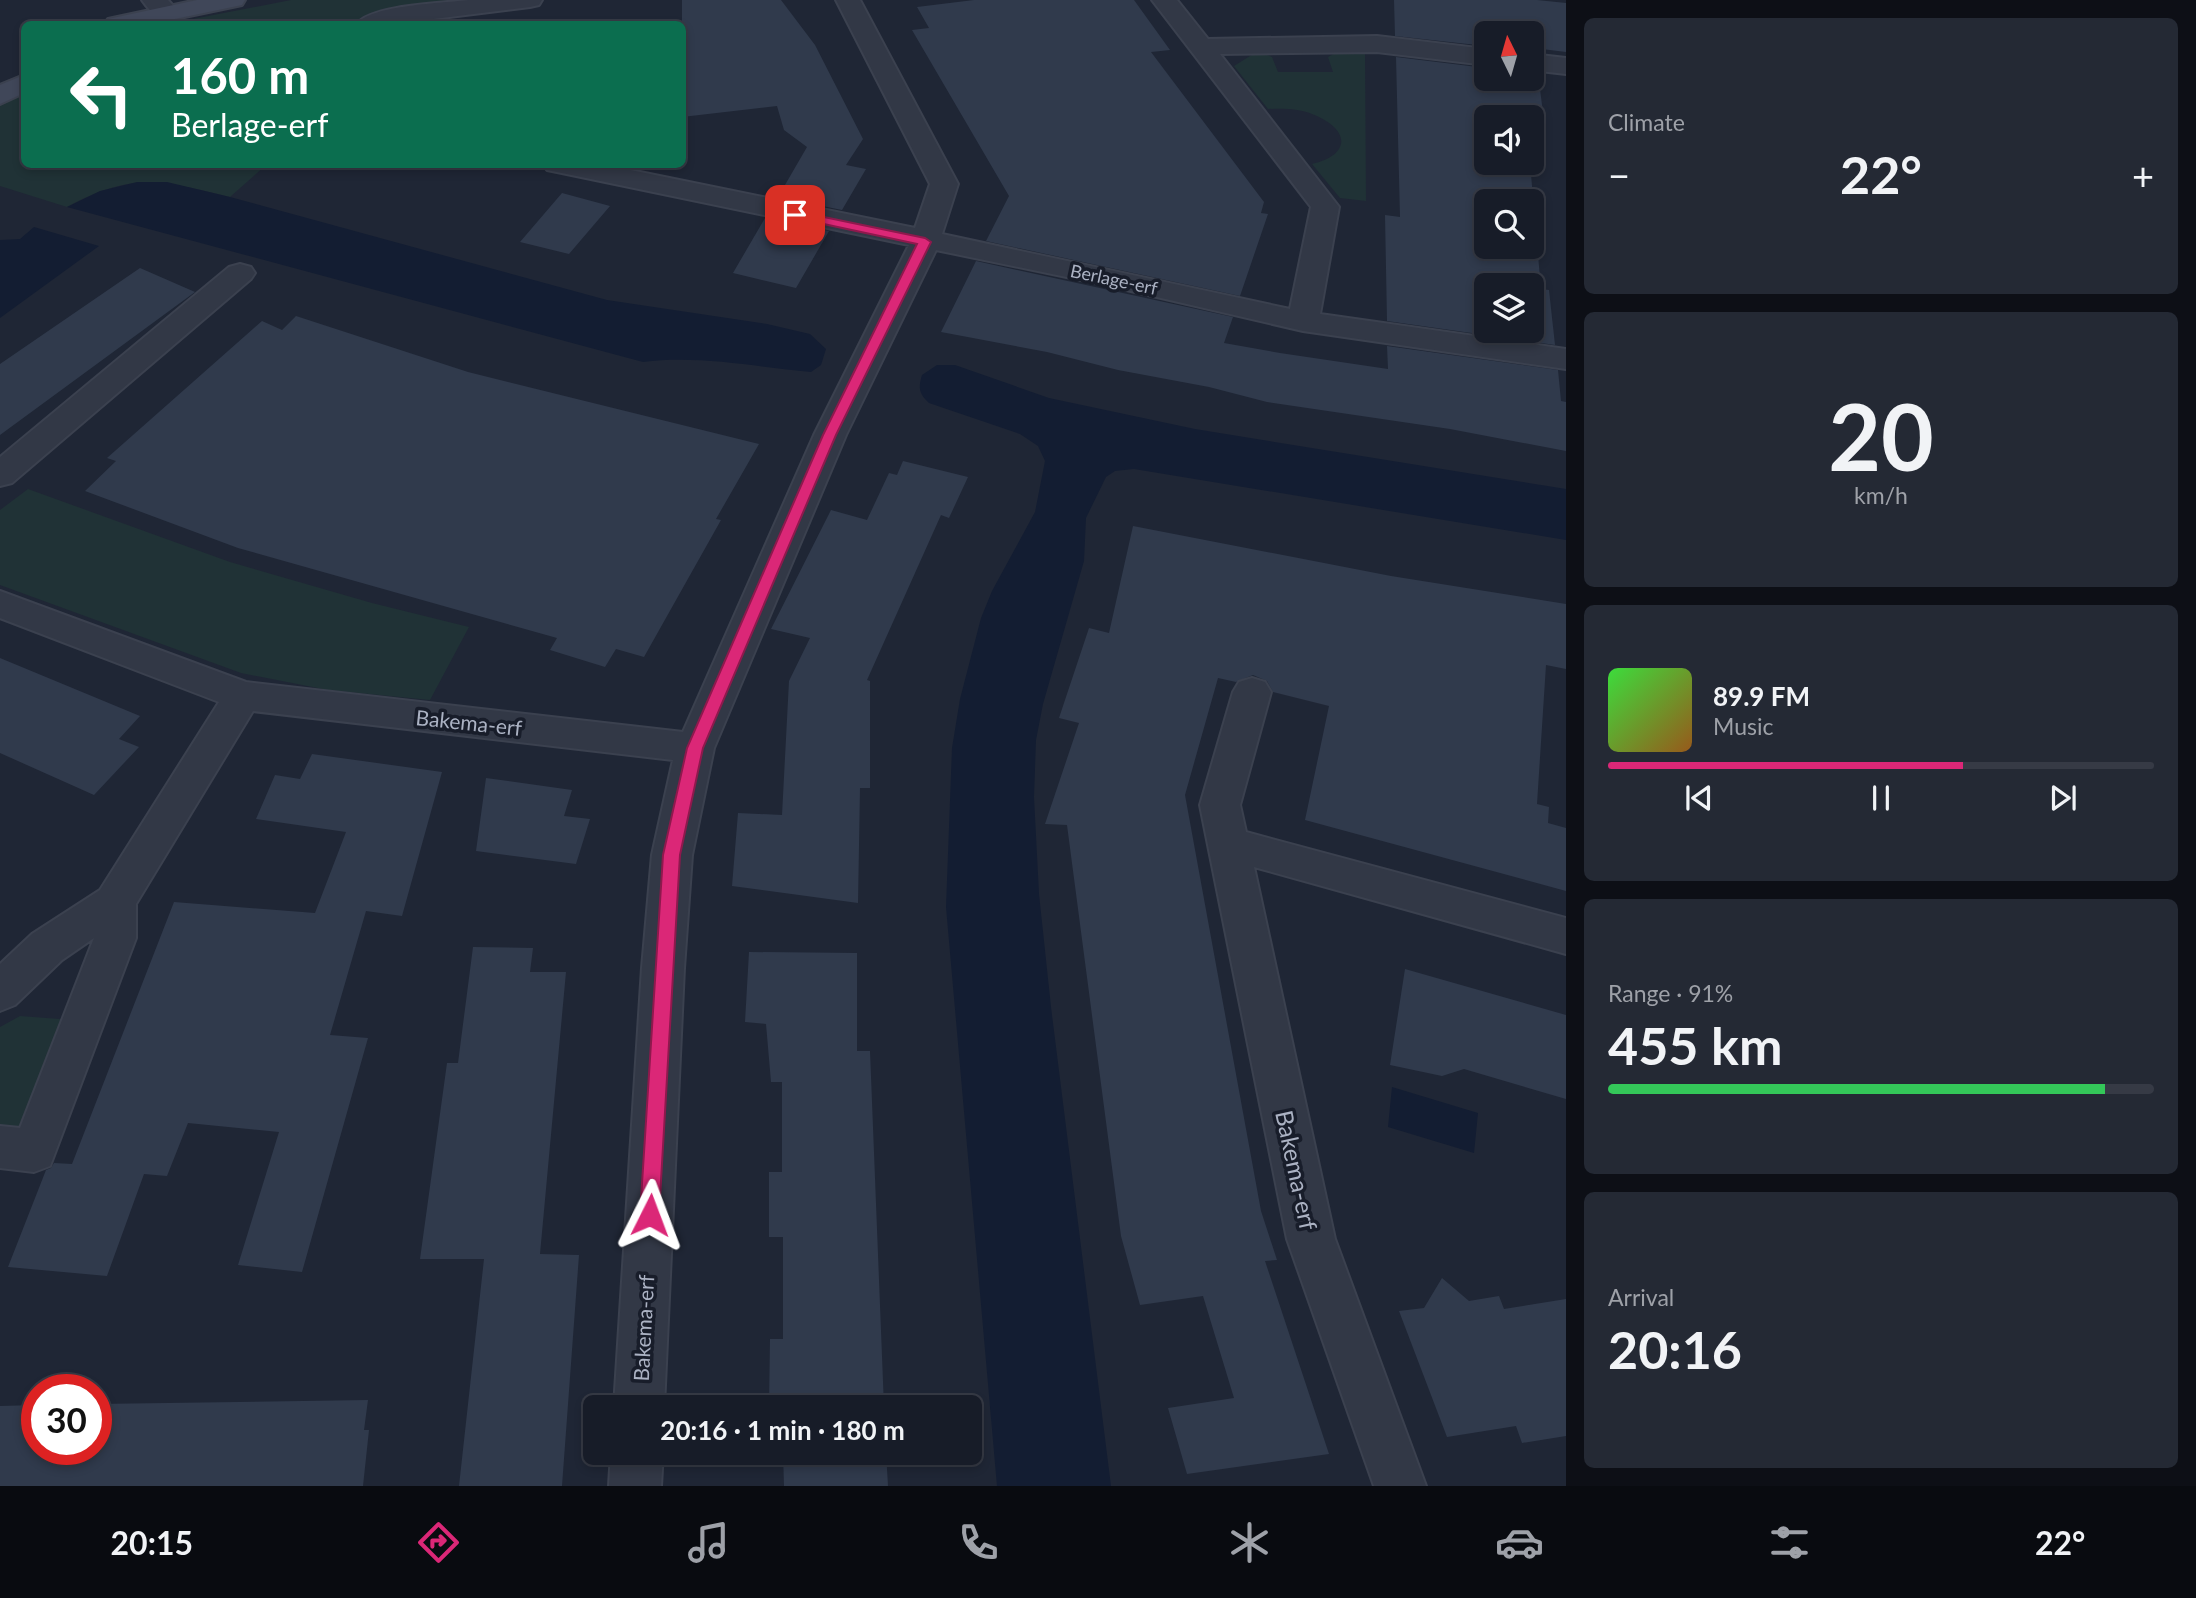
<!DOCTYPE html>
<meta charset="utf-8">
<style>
:root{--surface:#171c28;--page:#242934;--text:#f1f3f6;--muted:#9ea1a8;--line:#363a45;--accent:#db2777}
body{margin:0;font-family:Lato,sans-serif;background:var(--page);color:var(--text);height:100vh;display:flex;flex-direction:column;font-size:26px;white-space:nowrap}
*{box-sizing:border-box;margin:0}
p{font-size:23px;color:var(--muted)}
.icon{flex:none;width:38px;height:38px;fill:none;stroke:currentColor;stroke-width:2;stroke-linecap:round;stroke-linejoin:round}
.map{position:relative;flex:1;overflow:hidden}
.details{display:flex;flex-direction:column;gap:18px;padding:18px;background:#0d0f16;width:630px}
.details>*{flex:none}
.banner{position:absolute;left:21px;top:21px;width:665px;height:147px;border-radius:10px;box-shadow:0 4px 10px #0003,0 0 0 2px var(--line);background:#0b6e4f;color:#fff;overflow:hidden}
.needle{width:46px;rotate:355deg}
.tools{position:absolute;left:1474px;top:21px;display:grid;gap:14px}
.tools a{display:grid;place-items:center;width:70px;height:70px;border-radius:10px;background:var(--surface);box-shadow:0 4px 10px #0003,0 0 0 2px var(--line);font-size:35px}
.speed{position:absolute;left:21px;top:1374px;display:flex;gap:14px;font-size:35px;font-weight:700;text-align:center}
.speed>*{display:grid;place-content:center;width:91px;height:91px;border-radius:50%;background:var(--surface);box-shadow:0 4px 10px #0003,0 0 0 2px var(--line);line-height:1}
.speed .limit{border:10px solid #d22;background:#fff;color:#111}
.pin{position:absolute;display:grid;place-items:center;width:60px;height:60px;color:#fff;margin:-30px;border-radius:14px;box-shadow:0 4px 10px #0006}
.me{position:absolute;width:77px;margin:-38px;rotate:3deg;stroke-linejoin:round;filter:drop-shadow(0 0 5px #0008)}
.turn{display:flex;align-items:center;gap:24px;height:147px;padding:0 35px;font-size:32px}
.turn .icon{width:91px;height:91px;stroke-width:2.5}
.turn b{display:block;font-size:49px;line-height:60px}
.big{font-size:52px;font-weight:700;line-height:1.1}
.details .widget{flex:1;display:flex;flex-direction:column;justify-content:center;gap:10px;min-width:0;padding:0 24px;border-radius:10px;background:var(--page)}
.details .dial{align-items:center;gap:0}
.dial b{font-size:91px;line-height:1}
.song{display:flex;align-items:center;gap:21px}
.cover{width:84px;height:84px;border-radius:10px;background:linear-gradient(135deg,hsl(120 70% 55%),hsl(30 70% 35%))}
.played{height:7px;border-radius:4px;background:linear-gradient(90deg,var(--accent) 65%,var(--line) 65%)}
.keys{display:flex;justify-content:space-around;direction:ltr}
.heat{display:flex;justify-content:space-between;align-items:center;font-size:38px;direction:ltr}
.charge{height:10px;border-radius:5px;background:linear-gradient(90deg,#34c759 91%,var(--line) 0)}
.trip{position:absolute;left:583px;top:1395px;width:399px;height:70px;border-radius:10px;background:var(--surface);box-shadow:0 4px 10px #0003,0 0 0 2px var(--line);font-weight:700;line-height:70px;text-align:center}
.menu{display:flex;height:112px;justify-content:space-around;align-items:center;background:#090b10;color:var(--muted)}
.menu .icon{width:49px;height:49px}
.menu .selected{color:var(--accent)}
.menu b{font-size:32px;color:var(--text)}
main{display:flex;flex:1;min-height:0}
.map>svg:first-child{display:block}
.green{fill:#203236}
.water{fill:#131d32}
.building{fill:#303a4c;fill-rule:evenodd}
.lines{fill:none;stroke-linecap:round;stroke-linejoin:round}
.street-casing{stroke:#3b414f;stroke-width:4}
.secondary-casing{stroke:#3b414f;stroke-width:4}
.street{fill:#323846;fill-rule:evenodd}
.secondary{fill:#404759;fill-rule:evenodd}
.route{fill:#db2777;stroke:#8e194d;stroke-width:2}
.labels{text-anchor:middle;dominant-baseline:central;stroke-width:7;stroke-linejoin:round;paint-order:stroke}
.far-street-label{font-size:18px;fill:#abb2c3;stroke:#181d2a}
.street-label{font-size:21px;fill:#abb2c3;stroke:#181d2a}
.near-street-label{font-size:24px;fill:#abb2c3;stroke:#181d2a}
</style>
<main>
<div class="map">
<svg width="1566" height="1486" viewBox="0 0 1566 1486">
<rect width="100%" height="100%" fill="#1f2635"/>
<path class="green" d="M291,0H470L386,11L349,24H167Z
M1365,50V52L1366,201L1340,198L1312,164C1348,156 1352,132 1317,116C1303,109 1285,108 1268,109L1234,66L1258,51L1272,57L1278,72H1333L1328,57L1339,51Z
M24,91V164L266,165L230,197C161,180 132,172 67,207L0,186V105Z
M28,489L230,562L372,603L469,627L430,700L328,690L241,673L0,585V510Z
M20,1016L73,1020L26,1133L0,1131V1027Z"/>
<path class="water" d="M137,182H167L230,197L607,300L767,324L810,334L826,349L821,365L811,372C756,367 699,355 643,362L67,207L100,191Z
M34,227L99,246L0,318V240L20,239Z
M937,365H955L1049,398L1195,429L1566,489V540L1134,469L1115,471L1106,477L1086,518L1084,561L1043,704L1036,740L1034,797L1039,894L1051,1007L1111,1486H997L946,907L952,748L960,699L981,618L992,591L1035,512L1045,461L1038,446L1020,434L929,403C919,394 918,388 922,375Z
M1392,1087L1478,1113L1474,1153L1388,1127Z"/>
<path class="building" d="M682,0H781L815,45L863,139L846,165L866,169L842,210L778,197L807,147L784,130L777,106L682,117Z
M974,0H1134L1170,50L1151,52L1264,202L1261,213L1268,214L1240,296L986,241L1009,196L912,30L929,28L917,7Z
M1394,0H1537L1566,3V52L1534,48L1535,52L1531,51V33H1486V46L1395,36Z
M1396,57L1486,68V79H1531V73H1538L1543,113L1525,111L1526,117H1486V163H1530L1541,289L1549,290L1555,345L1387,321L1385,215L1400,217ZM1486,201H1531V247H1486ZM1486,285H1531V331H1486Z
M562,193L610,206L569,254L520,242Z
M765,218L829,231L796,288L733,273Z
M976,261L1233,317L1224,343L1280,353L1388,369L1387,346L1558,370L1561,401L1566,402V451L1450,429L1267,402L1209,387L1118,370L1047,352L941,332Z
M140,268L195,292L0,435V364Z
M296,316L468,372L759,444L716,519L721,520L644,657L616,649L605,667L550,650L557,638L238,548L85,491L116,461L107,458L262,321L282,330Z
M903,461L968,477L949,518L941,515L867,680L870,681V788H860L858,903L732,886L738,813L782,815L789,681L810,638L771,629L831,510L867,520L889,473L897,475Z
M1133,526L1391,576L1566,604V669L1546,665L1537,804L1549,807L1548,823L1566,828V891L1305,820L1329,706L1273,692L1267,681L1253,675L1236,682L1218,678L1185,795L1261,1211L1277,1260L1265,1261L1329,1454L1187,1474L1168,1408L1234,1398L1203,1296L1140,1305L1121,1236L1067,825L1045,824L1079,723L1059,718L1089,628L1109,633Z
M0,658L140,716L119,739L139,747L94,795L0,753Z
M312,754L442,772L402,916L366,911L330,1035L368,1038L302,1272L238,1265L279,1132L188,1123L167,1176L144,1174L107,1276L8,1267L46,1170L51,1168L54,1163L72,1164L174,902L315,913L346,832L256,819L275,775L300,779Z
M486,778L572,790L564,816L590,819L576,864L476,851Z
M473,947L533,948L530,972H566L540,1254L579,1255L562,1486H459L484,1259H420L447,1063H458Z
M749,952L857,953V1051H870L884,1407H769L770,1339H783V1237H769V1172H782V1082H771L766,1024L745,1022Z
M1405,969L1566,1015V1099L1464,1069L1442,1076L1390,1065Z
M1442,1278L1469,1301L1499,1296L1504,1309L1566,1299V1436L1522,1443L1516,1426L1447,1437L1399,1311L1424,1308Z
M368,1400L364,1430H369L363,1486H0V1406L37,1405V1449H96V1404Z
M783,1452H886L888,1486H784Z"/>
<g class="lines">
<defs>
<path id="street" d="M142,0H168L179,12L175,17C159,21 151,13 142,0Z
M469,0H542L539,5L530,7L393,24H357C370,5 445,3 469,0Z
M836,0H860L958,184L942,234L1290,309L1311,207L1152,0H1177L1208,39L1377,36L1486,49V65L1377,52L1220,54L1339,207L1320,314L1566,349V369L1303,331L1105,285L936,250L846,435L714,748L692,855L684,968L664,1407H614L642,968L652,855L673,760L253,711L136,904V938L50,1166L34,1172L0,1168V1126L20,1128L94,938L62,960L15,1005L0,1011V964L32,934L100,890L219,702L0,618V591L246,682L683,732L814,435L909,245L557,172L547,170L543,164H601L915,228L930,184Z
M1531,54L1566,58V74L1531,70Z
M240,264L251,267L255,273L251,279L12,483L0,486V457L229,267Z
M1252,678L1265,682L1271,692L1240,805L1246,832L1566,918V954L1254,867L1335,1239L1426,1486H1374L1287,1239L1200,805L1233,692L1239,682Z
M611,1452H663L661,1486H609Z"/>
<path id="secondary" d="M197,0H245L242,5L151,24H104L108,19Z
M24,75V93L0,104V85Z"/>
</defs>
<use href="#street" class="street-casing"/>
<use href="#secondary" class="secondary-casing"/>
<use href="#street" class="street"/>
<use href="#secondary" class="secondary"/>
</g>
<path class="route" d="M795,211L925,238L931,242L836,435L703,748L680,855L659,1215L657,1222L650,1224L643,1222L640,1215L663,855L687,748L823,435L917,244L791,217L789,215Z"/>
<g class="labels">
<g class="far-street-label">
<text transform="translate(1114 279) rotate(12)">Berlage-erf</text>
</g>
<g class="street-label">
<text transform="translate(469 722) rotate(6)">Bakema-erf</text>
<text transform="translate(643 1328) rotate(-87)">Bakema-erf</text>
</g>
<g class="near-street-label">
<text transform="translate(1297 1170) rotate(78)">Bakema-erf</text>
</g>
</g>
</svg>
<div class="tools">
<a><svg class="needle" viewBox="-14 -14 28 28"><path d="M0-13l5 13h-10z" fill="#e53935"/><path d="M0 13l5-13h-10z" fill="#9ea1a8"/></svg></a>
<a><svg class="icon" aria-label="sound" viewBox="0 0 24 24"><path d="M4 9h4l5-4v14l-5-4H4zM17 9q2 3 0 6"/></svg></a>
<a><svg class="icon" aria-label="search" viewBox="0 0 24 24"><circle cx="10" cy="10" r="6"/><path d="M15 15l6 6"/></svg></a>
<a><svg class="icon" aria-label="layers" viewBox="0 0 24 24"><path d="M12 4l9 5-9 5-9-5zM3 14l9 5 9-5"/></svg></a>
</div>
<div class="speed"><div class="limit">30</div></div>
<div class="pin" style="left:795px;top:215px;background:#d93025"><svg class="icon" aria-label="arrive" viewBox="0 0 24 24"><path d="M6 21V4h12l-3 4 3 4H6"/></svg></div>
<svg class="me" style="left:650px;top:1215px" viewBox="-20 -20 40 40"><path d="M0-17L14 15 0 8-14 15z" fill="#db2777" stroke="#fff" stroke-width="4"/></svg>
<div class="trip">20:16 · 1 min · 180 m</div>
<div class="banner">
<div class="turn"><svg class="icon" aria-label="left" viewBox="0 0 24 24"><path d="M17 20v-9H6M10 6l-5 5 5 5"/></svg><div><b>160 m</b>Berlage-erf</div></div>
</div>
</div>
<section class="details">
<div class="widget"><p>Climate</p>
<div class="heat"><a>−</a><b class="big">22°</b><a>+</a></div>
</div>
<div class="widget dial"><b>20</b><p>km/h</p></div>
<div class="widget">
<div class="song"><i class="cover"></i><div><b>89.9 FM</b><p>Music</p></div></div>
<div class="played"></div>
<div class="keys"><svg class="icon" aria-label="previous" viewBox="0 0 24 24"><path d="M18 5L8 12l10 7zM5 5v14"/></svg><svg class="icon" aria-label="pause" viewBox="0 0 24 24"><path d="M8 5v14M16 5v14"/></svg><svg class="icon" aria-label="next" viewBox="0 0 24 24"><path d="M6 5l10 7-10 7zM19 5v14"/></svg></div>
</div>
<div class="widget"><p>Range · 91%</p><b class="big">455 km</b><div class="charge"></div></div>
<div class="widget"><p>Arrival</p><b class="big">20:16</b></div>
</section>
</main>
<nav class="menu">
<b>20:15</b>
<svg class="icon selected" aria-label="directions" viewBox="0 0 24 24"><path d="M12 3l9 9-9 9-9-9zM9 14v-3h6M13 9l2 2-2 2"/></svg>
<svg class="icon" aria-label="music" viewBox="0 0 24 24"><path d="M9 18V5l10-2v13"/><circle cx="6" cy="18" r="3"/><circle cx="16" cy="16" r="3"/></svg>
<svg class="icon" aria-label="phone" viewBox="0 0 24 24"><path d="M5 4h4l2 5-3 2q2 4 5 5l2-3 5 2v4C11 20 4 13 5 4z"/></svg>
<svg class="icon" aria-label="climate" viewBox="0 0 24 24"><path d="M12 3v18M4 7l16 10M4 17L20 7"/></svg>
<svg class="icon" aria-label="car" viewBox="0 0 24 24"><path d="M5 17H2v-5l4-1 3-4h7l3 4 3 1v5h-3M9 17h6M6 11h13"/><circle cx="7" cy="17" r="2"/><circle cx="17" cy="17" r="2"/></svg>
<svg class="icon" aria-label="filters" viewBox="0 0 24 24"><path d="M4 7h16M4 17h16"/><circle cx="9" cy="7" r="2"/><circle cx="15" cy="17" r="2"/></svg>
<b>22°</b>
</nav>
